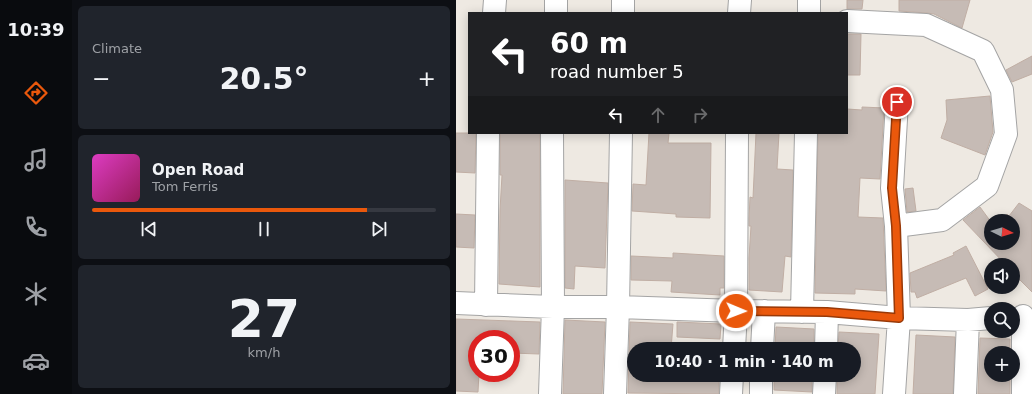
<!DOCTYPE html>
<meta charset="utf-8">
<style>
:root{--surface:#171b24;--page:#20242c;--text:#f1f3f6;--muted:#9ea1a6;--line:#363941;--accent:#ea580c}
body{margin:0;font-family:"DejaVu Sans",sans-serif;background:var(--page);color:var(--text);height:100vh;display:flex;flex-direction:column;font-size:15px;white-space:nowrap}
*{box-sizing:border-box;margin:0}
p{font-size:13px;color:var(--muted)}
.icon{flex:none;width:22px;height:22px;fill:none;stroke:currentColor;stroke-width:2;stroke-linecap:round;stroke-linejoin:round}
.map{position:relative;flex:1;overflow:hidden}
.panel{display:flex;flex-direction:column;gap:6px;padding:6px;background:#0d0f14;width:384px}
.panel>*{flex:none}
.top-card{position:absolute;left:12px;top:12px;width:380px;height:122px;border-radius:0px;box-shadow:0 2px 10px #0003;background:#202124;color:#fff;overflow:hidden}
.needle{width:26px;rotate:95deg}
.controls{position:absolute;left:528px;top:214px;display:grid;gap:8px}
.controls a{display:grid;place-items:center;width:36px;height:36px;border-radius:50%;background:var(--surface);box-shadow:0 2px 10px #0003;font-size:20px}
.speed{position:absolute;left:12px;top:330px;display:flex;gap:8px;font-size:20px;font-weight:700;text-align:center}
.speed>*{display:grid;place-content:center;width:52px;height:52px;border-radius:50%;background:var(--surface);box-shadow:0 2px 10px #0003;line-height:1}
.speed .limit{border:6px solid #d22;background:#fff;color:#111}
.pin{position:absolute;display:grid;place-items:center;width:34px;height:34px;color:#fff;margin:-17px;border:2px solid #fff;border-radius:50%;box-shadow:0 1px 4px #0007}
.me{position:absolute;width:44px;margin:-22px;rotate:91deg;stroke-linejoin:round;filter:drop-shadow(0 0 3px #0008)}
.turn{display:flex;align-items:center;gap:14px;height:84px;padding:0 16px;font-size:18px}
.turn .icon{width:52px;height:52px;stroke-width:2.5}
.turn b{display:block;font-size:28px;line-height:34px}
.lanes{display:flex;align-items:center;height:38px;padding:0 16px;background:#0003;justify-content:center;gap:20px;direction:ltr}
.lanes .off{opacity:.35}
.big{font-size:30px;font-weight:700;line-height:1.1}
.panel .widget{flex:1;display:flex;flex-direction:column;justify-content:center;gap:6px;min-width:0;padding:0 14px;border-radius:6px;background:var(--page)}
.panel .dial{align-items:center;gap:0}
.dial b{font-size:52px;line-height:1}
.song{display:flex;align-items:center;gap:12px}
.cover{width:48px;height:48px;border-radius:6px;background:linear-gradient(135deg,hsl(310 70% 55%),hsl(330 70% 35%))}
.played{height:4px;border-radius:2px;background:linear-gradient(90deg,var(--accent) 80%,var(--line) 80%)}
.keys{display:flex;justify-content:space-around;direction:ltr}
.heat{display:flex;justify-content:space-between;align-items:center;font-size:22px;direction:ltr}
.trip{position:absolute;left:171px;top:342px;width:234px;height:40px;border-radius:20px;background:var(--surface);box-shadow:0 2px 10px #0003;font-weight:700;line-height:40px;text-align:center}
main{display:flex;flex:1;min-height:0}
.menu{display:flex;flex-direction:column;width:72px;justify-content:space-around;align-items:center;background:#090b0e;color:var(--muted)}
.menu .icon{width:28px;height:28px}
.menu .selected{color:var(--accent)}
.menu b{font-size:18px;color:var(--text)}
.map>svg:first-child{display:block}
.building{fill:#c6bbb5;stroke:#c0aea4}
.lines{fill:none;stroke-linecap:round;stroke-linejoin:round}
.minor-casing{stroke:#a4a4a4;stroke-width:24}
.minor{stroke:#fff;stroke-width:22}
.route-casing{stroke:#983908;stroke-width:10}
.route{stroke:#ea580c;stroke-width:7}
</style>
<main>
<nav class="menu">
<b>10:39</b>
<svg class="icon selected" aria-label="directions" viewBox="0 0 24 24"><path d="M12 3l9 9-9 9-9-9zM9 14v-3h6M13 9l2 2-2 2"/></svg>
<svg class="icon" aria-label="music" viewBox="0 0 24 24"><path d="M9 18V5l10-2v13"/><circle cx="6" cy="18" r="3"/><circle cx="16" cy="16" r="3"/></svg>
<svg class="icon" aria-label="phone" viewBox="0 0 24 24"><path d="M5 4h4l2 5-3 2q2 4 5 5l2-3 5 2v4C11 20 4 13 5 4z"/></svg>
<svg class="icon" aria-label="climate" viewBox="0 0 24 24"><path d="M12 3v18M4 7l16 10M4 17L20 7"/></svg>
<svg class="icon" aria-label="car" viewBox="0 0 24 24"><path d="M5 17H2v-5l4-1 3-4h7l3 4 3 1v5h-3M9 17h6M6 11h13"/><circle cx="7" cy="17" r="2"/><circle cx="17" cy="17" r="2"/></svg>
</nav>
<section class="panel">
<div class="widget"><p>Climate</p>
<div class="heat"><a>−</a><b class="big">20.5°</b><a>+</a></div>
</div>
<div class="widget">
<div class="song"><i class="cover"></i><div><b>Open Road</b><p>Tom Ferris</p></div></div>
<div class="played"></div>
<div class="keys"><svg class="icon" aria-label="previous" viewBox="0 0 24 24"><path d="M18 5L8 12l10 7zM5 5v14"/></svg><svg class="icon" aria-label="pause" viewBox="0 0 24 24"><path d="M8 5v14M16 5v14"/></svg><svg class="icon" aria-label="next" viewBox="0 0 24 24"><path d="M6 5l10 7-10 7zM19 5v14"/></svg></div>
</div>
<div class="widget dial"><b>27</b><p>km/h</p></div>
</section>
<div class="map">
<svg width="576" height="394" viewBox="0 0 576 394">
<rect width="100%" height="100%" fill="#eee9e2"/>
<path class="building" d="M391,0H407L406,9H391Z
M443,0H514L506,28L478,14L471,13L443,11Z
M391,34H405L404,75H391Z
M576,56V74L556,82L550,70Z
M534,96L537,132L529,155L485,138L491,120L490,100Z
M406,107L428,108L424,179L404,178L402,217L427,218L430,291L399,289V294L359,293L362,133H391V109L406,110Z
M0,133H20L19,173L0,172Z
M44,133H84V287L43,284L44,210L46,175H44Z
M193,133H213L212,143H255L254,218L220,217V214L176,211L177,184L190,185Z
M300,133H323L321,169L337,170L335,257L329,256L326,292L293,290V258L295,226H293V219L294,197L297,198Z
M109,180L152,183L149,268L119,266L118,289L109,288Z
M457,188L460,211L451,212L449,189Z
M563,203L576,211V292L557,273V265H550L507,220L524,207L535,222V243H557V221H544L551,214L553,216Z
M0,214L19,215L18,248L0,247Z
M510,246L532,289L519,296L510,278L461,298L459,292H455L454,273L498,255L497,253Z
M217,253L268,256V288H264V295L215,292L216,281L175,280V256L217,258Z
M0,319L84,322L83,354L56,353L57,339H19L18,367H21V373H23L22,392L0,391Z
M109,320L149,322L146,394H107Z
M174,322L217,324L215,349H178V375H263V394L172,393Z
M221,322L265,324L264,339L221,337Z
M320,327L358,329V349H319Z
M383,332L423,334L419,394H381V375H398V349H382Z
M460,335L499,337L497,394H457Z
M524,338L554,339V353H535V375H554V394H522Z
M318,375H356V392L318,390Z"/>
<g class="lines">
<defs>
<path id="minor" d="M38,13L39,0
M100,13V0
M167,13V0
M283,13L284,0
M353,13V0
M391,21L470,25L527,51L546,90L550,134L531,186L486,220L440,226
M0,303L97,307H162L280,311L371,312L443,318L512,320L535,318
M30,305L32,133
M346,312L350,133
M278,349L280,311L281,133
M306,349L308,311
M370,349L371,312
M94,394L97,307L96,133
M159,394L162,307L165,133
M275,394L276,375
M305,394V375
M368,394L369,375
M438,394L443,318L440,226L436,188L441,102
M509,394L512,320
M567,394V316"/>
</defs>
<use href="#minor" class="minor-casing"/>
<use href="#minor" class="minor"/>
</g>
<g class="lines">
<defs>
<path id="route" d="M280,311L371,312L443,318L440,226L436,188L441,102"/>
</defs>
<use href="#route" class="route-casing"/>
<use href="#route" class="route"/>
</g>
</svg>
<div class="controls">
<a><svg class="needle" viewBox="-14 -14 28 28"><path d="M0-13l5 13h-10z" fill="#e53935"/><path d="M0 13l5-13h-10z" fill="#9ea1a6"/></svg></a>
<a><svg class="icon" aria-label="sound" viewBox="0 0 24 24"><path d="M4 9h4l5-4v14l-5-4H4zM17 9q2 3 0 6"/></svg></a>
<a><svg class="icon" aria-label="search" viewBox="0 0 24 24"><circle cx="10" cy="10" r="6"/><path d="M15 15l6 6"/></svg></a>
<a>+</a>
</div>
<div class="speed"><div class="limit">30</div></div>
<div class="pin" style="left:441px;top:102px;background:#d93025"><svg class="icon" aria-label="arrive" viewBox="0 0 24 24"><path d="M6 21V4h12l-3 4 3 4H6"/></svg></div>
<svg class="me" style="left:280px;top:311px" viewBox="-20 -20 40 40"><circle r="17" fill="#ea580c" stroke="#fff" stroke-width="3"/><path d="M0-11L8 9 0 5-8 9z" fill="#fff"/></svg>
<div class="trip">10:40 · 1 min · 140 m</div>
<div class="top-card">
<div class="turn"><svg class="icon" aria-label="left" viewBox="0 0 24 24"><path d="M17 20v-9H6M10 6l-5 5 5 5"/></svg><div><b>60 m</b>road number 5</div></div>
<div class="lanes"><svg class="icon" aria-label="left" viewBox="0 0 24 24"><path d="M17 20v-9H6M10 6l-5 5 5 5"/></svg><svg class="icon off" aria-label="ahead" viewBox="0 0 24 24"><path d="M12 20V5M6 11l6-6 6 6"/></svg><svg class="icon off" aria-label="right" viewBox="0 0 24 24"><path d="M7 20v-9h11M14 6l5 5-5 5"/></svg></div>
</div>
</div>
</main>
